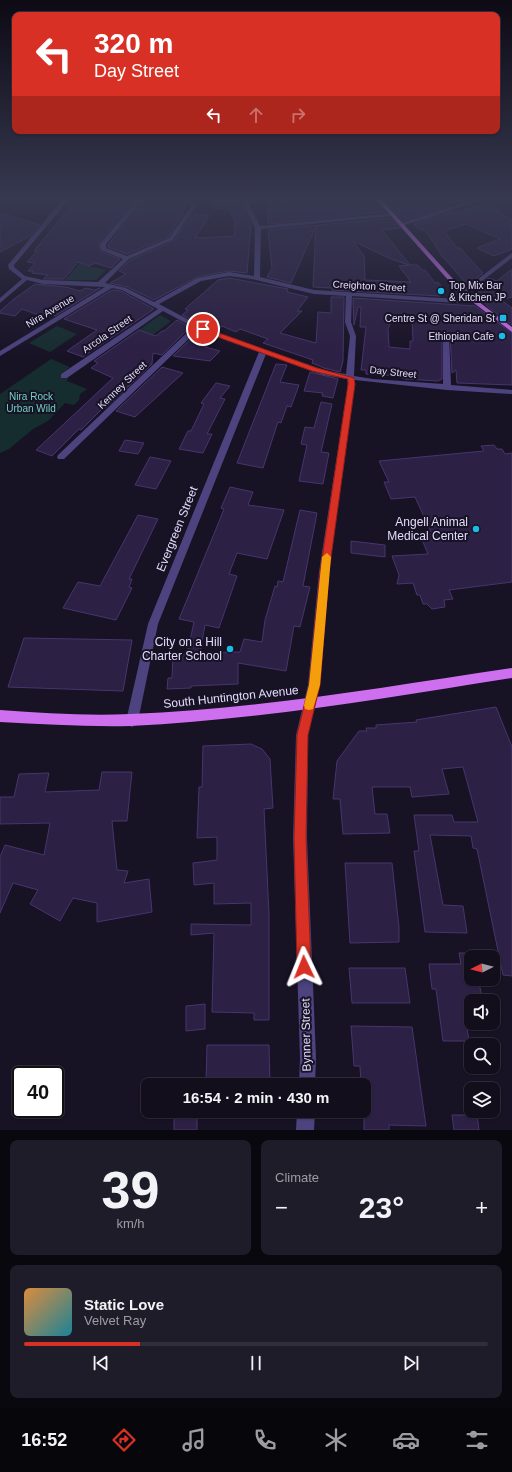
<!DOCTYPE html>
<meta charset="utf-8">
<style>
:root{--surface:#120e1c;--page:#1f1c29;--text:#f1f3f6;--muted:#9c9ca3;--line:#312e3b;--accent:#d93025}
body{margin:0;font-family:Arial,sans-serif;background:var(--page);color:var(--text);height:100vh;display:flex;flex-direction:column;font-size:15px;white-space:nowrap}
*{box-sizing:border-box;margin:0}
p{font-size:13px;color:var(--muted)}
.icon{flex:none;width:22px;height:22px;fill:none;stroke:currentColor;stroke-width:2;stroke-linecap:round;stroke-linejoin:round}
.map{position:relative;height:1130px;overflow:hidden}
.details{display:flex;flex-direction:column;gap:10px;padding:10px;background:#0a080f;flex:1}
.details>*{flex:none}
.hud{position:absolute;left:12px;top:12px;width:488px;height:122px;border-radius:8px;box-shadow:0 1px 3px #0004,0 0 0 1px var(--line);background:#d93025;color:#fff;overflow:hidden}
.needle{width:26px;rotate:264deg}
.buttons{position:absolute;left:464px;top:950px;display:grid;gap:8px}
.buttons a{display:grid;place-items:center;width:36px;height:36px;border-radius:8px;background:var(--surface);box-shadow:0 1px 3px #0004,0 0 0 1px var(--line);font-size:20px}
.speed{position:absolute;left:12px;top:1066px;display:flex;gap:8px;font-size:20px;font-weight:700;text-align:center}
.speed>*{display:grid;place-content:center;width:52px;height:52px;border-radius:50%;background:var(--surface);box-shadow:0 1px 3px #0004,0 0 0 1px var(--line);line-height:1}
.speed .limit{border:2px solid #111;border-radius:6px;background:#fff;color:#111}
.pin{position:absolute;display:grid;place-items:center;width:34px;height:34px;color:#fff;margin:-17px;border:2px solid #fff;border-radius:50%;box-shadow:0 1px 4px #0007}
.me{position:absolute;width:44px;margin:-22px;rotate:358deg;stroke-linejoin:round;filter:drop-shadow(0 0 3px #0008)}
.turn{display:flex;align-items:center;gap:14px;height:84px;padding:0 16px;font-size:18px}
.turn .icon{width:52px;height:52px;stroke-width:2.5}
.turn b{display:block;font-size:28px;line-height:34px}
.lanes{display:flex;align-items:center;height:38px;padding:0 16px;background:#0003;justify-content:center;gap:20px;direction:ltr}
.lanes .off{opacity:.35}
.big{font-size:30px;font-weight:700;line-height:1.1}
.details .card{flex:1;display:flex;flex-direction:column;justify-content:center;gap:6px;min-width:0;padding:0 14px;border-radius:8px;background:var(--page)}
.details .dial{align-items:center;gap:0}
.dial b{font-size:52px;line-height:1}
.song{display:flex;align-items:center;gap:12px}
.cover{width:48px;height:48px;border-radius:6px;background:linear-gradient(135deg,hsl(30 70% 55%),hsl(190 70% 35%))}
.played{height:4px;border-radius:2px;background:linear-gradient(90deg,var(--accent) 25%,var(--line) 25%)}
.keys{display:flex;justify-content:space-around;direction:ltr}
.heat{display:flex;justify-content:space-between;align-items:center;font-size:22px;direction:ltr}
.details .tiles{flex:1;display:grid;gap:10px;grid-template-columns:1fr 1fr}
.card:last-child{grid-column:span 2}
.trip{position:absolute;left:141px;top:1078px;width:230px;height:40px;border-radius:8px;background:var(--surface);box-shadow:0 1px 3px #0004,0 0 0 1px var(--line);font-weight:700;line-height:40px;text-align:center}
.tab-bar{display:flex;height:64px;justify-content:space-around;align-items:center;background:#07060b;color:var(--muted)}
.tab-bar .icon{width:28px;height:28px}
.tab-bar .active{color:var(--accent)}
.tab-bar b{font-size:18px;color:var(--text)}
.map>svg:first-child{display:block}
.green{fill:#162d2f}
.building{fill:#2c2044;stroke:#47356d;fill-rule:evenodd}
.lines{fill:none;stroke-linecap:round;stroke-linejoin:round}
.minor{fill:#4c437f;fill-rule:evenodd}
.major{fill:#cd6fee;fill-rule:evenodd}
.route{fill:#d93025;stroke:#8d1f18}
.slow{fill:#f59e0b}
.poi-dot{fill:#1dbae4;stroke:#181225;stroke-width:1.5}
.labels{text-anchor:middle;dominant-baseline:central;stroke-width:4;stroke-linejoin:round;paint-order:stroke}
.far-poi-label{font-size:10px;fill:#e2dbfb;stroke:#181225;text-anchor:end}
.far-street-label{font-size:10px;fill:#e2dbfb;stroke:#181225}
.far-park-label{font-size:10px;fill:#6fd3c5;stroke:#181225}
.poi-label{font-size:12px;fill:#e2dbfb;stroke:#181225;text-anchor:end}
.street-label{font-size:12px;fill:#e2dbfb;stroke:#181225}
</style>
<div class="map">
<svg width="512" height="1130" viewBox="0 0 512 1130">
<rect width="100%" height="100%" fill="#181225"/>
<path class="green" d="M80,263L83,265L106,270L96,280H65Z
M160,315L171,321L153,335L139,330Z
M57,326L77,334L50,352L29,343Z
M51,359L70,367L60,374L68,378L67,381L87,389L80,394L79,400L74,405L65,403L48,421L33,429L9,449L0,453V394Z"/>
<path class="building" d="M111,198H136L99,243L100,251L120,259L111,268L95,263L89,266L78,262L64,279H43L48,275L32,273L33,271H28L35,263L27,262L37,251H34L77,199L111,200Z
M145,198H191L181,213H184L168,237L127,254L108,247V245Z
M209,198H237L219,199L222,204L241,203L251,224L247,273L229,271L197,277L154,300L127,287L110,283L126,274L119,271L130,260L174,241L192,214L209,216L195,238L234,236L235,223L231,213L228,208L215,209Z
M310,198H374L386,212L268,224L267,202Z
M382,198H432V200L442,199L449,206L403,221Z
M486,203L502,210L496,212L512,219V249L494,256L477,248L500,239L466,224L444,231L457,248H460L483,273L473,281L465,282L442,256L429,236L423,229L420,230L414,224L454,211L456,213Z
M0,213L40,225L30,236L0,252Z
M391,218L400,228L382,230L410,265H418L422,270H425L435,283L438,282L445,291L440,296L332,290V288L313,287L316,226L291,283L267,277L272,268L268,230ZM353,241L391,259L409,265L399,266L411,282L365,280L364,256Z
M512,269V297L501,300L512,308V325L488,307L478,292L480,284L488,278L497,281Z
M229,278L288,289L287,292L308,297L297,311H302L280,333L316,343L318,312L331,313V297H344L343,361L340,372L324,368L312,363L313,360L263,343L268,339L240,329L236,332L222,326L217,332L182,315L188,310L185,309L218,280Z
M35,284L66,287L80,291L86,288L95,290L100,288L55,316L52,314L47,318L22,309L15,316L0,313V311L14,299Z
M112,290L121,291L154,309L83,357L67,351L97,330L64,319Z
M353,298L475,306L512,333V385L457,383L456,370L452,373L450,334L447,331L442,334V379L438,381L405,379L397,376L366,374V370H361L366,327H360L361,307H358L354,325ZM393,316L412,317L413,341H410V349L389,347L388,329Z
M177,320L190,327L162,355L153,353L152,364L106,408L104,407L81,430L79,429L52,456L36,450L113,378L91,368L98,363L94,361L139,330L156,336L162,331H164Z
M198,332L212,337L202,346L220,351L210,361L173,356Z
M276,364L287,365L280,382L299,385L291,407L287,406L281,423L278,422L263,468L237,463Z
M162,367L183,373L135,417L116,411Z
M310,372L338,379L333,398L322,396L323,393L304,391Z
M216,383L230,386L220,398L225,399L207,434H212L203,453L179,449L188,431H191L204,404L201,403Z
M321,402L332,404L321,452L329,453L323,484L299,481L307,445L301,444L305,427L314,428Z
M125,440L144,443L138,454L119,451Z
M494,445L497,449H502L505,454L512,453V582L449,590L453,599L444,600L445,607L432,609L427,604H423L420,595H417L413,583L397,584L399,575L392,556L428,554L420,535L432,534L415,497L391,499L384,482H389L379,461L484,451L481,446Z
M150,457L171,461L156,489L135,485Z
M230,487L253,492L248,505L284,510L267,559L237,553L229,574L237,576L219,628L205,625L200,653L240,652L244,639L262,642L265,620L275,586L277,587L278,581L283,582L300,510L317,513L303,586L310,587L300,627L294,626L286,671L238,663V684L191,686V688L167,689L168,678H172L173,655L187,654L194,622L179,619L216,529L224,509L221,508Z
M138,515L158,519L129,579H132L129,587L132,588L116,620L63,608L78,582L100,586Z
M351,541L385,545V557L351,553Z
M24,638L132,640L123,691L8,687Z
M496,707L512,747V976L503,975L477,849L473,848L471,836L430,835L443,905L463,906L467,933L425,932L414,851H419L414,815H452L454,822H478L463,767L442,769L449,794L412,797L410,787H372L375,814H387L390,833L343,834L340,799H333L337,761L359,731H367L366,728H376V725L417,722L416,720Z
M251,744L262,749L270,759L273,808L264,809L269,914V1020H254V1013L212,1012L214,933L191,935V924L251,925V903L214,904V883L194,885L193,863L217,860V837L197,838L199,787H202L203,746Z
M102,772H132L127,821H112L117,870L128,871L124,883L149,879L152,912L97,922V903L73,898L60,921L30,904L38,890L13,883L0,913V857L5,845L44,855L50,823L0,824V797H14L19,774L49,773L45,792L99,790Z
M345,863H392L399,927V942L350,943Z
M459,953H471V979H478L483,1001H471V1009H464L469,1041H443L436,989H432L429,964H461Z
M349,968H405L410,1003H352Z
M205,1004V1029L186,1031V1006Z
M351,1026L412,1027L426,1126L389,1125V1130H364V1085H361L360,1066H354Z
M207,1045H269L270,1085H219V1082H206Z
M174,1111H197V1130H174Z
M452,1115H477L479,1130H454Z"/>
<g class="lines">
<path class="minor" d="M64,198H70L14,265V267L25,276L43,280L98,282L123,259L101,250L100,244L138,198H144L106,244V248L127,256L169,238L197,198H201L173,240L129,259L105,283L126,288L154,302L197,278L229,272L254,276L255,228L242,201L222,203L220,200L265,198L263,200L247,201L260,226L394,213L395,214L392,216L261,229L260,277L314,290L457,299L473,298V300L457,303L352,296L351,322L356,336L354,376L373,379L443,384V334L446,332L449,334L451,385L512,390V394L447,390L355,380L329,572L320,685L308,735L307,838L316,1058L315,1085H299L300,1058L293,838L296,735L308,685L319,572L348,384L347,379L323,375L266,354L158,624L138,721L136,725L132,727L128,725L126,721L148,624L259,352L198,330L64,459H58L57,457L58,455L193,327L163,311L67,378H61V374L158,309L122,290L112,288L0,356V351L105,287L43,284L27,280L0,303V298L22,279L9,269L8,265ZM229,276L252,279L314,294L346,296L345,322L350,336L346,374L327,371L210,331L159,304L201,281Z
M479,198H486L429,218L401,226L398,224Z
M512,253V258L465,294H461V292Z
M297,1111H315L314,1130H296Z"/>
<path class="major" d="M375,198H380L462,289L512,327V332L458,291Z
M512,668V678C385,698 259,720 130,726C87,727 43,724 0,722V710C43,713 87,716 130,714C259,709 385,687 512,668Z"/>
</g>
<linearGradient id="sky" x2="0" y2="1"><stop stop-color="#0d0a14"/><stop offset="0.56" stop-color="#373951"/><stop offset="1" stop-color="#373951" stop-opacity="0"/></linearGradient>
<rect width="512" height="356" fill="url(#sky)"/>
<path class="route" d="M201,328H205L317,368L354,378L355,384L329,572L320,685L308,735L306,838L311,967L309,972L304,974L299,972L297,967L294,838L297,735L309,685L320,572L348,384V379L312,371L201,331Z"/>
<path class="slow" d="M327,553L331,557L320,685L313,709L309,710L305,709L304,705L309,685L322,557Z"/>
<g class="poi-dot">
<circle cx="441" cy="291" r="4"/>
<rect x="499" y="314" width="8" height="8" rx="2"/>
<circle cx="502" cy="336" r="4"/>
<circle cx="476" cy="529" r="4"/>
<circle cx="230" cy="649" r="4"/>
</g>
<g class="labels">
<g class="far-poi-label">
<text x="449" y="285" text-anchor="start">Top Mix Bar<tspan x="449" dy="12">&amp; Kitchen JP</tspan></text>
<text x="495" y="318">Centre St @ Sheridan St</text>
<text x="494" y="336">Ethiopian Cafe</text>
</g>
<g class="far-street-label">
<text transform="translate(369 286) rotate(3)">Creighton Street</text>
<text transform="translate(50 311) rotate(-31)">Nira Avenue</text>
<text transform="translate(107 334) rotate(-35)">Arcola Street</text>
<text transform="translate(393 372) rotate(6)">Day Street</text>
<text transform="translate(122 385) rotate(-44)">Kenney Street</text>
</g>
<g class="far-park-label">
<text x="31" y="396">Nira Rock<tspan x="31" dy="12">Urban Wild</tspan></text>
</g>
<g class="poi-label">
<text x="468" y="522">Angell Animal<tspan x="468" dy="14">Medical Center</tspan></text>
<text x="222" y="642">City on a Hill<tspan x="222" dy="14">Charter School</tspan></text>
</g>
<g class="street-label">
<text transform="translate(177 529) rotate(-68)">Evergreen Street</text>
<text transform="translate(231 697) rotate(-6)">South Huntington Avenue</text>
<text transform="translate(306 1035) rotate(-91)">Bynner Street</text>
</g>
</g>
</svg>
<div class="buttons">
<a><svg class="needle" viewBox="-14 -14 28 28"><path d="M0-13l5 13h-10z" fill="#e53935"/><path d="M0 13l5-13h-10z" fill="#9c9ca3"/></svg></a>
<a><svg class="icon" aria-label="sound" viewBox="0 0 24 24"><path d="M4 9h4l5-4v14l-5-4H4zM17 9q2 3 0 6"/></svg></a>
<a><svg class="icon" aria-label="search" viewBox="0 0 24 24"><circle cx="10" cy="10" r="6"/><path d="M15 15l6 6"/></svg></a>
<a><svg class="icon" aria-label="layers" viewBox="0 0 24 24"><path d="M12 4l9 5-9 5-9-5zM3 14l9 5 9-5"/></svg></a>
</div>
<div class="speed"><div class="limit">40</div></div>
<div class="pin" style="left:203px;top:329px;background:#d93025"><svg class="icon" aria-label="arrive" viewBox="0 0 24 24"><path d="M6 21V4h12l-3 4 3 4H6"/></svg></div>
<svg class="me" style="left:304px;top:967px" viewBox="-20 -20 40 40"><path d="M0-17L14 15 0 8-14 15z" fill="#d93025" stroke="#fff" stroke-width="4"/></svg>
<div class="trip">16:54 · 2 min · 430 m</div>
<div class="hud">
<div class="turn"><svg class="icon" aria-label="left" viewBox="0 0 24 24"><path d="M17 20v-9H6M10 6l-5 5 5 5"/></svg><div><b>320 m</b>Day Street</div></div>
<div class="lanes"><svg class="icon" aria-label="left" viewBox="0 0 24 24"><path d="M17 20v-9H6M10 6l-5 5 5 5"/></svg><svg class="icon off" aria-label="ahead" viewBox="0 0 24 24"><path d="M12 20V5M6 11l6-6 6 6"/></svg><svg class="icon off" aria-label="right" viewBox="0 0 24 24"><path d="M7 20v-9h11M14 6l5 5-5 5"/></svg></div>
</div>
</div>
<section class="details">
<div class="tiles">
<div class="card dial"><b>39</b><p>km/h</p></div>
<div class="card"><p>Climate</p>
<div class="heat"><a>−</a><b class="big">23°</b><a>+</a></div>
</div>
<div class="card">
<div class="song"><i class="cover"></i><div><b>Static Love</b><p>Velvet Ray</p></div></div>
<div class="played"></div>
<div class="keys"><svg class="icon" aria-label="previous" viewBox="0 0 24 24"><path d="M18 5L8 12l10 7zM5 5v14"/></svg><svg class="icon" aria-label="pause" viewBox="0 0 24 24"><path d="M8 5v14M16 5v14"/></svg><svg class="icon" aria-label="next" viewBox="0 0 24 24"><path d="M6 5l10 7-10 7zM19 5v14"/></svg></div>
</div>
</div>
</section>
<nav class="tab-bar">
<b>16:52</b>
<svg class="icon active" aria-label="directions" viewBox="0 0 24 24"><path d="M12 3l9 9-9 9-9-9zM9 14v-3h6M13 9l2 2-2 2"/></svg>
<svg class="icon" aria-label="music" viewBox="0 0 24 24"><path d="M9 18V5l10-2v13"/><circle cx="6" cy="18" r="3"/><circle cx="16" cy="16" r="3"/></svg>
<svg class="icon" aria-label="phone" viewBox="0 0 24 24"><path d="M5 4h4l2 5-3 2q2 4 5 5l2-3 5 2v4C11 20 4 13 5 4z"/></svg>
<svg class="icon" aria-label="climate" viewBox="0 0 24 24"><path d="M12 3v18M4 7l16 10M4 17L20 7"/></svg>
<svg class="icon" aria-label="car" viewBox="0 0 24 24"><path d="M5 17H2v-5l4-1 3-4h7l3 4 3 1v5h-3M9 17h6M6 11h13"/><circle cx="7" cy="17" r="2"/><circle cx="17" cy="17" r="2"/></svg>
<svg class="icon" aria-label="filters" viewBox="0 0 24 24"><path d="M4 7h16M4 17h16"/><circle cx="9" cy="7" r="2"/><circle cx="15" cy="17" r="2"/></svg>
</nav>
